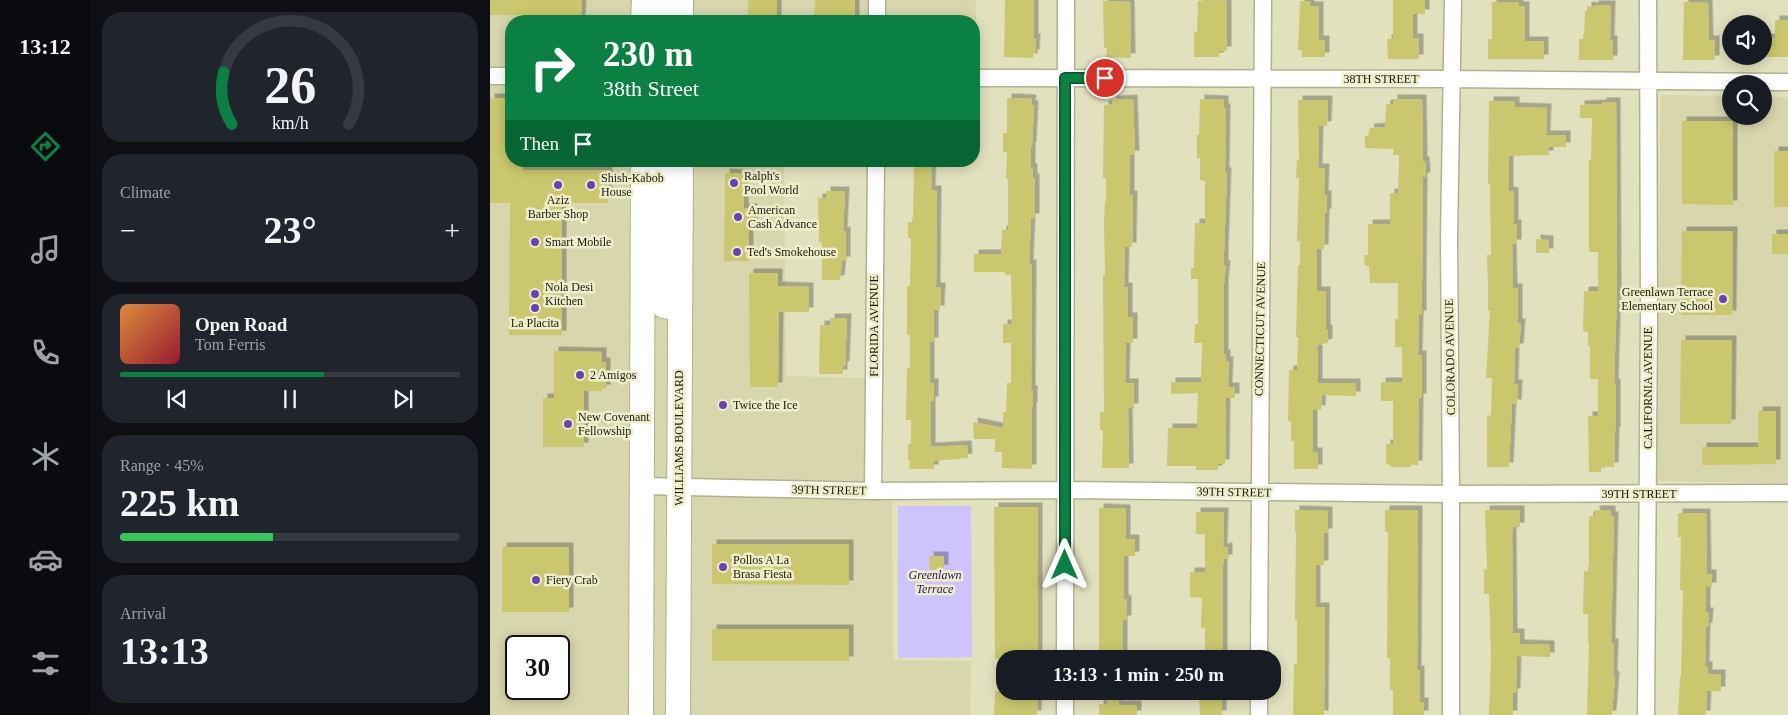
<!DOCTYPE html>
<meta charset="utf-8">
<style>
:root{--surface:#171b24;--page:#20242c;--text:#f1f3f6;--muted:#9ea1a6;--line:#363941;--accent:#0b8043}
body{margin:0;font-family:"Times New Roman",serif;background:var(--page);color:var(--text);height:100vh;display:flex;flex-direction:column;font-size:19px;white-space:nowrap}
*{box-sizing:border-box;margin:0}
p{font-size:16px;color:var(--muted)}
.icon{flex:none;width:28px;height:28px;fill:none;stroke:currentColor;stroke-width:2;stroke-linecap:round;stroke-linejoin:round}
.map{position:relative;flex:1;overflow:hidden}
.side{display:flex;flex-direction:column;gap:12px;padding:12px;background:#0d0f14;width:400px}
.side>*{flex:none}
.guide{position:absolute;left:15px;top:15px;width:475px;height:152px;border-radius:20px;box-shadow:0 2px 12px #0003;background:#0b8043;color:#fff;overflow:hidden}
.buttons{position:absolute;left:1232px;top:15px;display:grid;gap:10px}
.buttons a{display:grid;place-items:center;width:50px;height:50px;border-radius:50%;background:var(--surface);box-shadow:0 2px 12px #0003;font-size:25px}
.speed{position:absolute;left:15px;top:635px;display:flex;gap:10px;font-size:25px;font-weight:700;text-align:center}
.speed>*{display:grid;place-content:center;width:65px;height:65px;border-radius:50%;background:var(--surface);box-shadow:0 2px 12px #0003;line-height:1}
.speed .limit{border:2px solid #111;border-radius:8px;background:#fff;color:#111}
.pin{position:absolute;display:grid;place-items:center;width:42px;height:42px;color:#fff;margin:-21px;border:2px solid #fff;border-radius:50%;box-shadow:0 1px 5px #0007}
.me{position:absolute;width:55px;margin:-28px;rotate:0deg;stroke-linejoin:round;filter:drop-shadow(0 0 4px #0008)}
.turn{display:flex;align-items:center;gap:18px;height:105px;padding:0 15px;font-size:22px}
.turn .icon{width:65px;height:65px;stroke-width:2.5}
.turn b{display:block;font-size:35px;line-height:42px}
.then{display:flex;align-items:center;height:48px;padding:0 15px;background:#0003;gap:10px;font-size:19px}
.big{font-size:38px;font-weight:800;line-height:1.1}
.side .card{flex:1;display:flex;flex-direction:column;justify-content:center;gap:8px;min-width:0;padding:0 18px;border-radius:20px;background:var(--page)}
.side .dial{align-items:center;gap:0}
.dial svg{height:130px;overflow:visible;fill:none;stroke:var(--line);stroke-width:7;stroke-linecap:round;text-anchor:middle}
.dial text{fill:var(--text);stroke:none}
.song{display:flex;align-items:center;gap:15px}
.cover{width:60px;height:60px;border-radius:8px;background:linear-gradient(135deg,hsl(30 70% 55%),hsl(350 70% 35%))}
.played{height:5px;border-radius:2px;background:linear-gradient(90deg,var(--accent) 60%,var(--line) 60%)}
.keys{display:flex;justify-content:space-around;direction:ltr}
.heat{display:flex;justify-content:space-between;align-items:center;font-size:28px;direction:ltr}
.charge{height:8px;border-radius:4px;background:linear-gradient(90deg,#34c759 45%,var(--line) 0)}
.trip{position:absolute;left:506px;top:650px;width:285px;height:50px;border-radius:20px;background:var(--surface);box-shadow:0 2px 12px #0003;font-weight:800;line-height:50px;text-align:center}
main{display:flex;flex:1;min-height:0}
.dock{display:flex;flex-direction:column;width:90px;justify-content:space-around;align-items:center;background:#090b0e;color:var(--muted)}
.dock .icon{width:35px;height:35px}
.dock .on{color:var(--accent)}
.dock b{font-size:22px;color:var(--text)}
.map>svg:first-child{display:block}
.built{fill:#d7d6ad;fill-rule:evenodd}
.green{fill:#cec3fd}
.building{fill:#cac76e;filter:url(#shadow)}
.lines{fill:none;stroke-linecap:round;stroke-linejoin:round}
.minor-casing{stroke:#b1b18f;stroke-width:19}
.secondary-casing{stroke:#b1b18f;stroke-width:26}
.minor{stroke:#fff;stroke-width:16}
.secondary{stroke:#fff;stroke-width:24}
.route-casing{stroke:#07532c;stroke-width:12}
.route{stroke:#0b8043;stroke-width:9}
.poi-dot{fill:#6742ba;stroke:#eeeecb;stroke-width:2}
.labels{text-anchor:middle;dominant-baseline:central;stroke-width:5;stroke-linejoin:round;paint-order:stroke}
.street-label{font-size:12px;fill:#1b1a0e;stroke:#eeeecb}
.poi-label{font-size:12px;fill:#1b1a0e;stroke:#eeeecb;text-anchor:start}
.park-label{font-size:12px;font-style:italic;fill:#300b67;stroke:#eeeecb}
</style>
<main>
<nav class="dock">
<b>13:12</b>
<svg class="icon on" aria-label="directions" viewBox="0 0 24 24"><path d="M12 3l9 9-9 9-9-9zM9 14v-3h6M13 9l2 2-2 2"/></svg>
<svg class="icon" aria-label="music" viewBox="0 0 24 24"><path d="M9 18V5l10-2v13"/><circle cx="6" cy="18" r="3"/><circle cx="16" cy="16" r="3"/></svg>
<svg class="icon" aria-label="phone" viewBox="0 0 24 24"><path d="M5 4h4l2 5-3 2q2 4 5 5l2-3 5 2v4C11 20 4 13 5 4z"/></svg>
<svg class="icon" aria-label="climate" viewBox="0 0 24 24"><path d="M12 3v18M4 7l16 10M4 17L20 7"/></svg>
<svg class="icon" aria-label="car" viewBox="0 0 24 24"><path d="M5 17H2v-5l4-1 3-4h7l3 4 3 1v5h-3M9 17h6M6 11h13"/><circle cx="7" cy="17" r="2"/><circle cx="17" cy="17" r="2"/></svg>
<svg class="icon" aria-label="filters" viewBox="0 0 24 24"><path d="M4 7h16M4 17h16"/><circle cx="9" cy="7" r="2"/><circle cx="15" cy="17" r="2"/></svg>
</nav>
<section class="side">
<div class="card dial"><svg viewBox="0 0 100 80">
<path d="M14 69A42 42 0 1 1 86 69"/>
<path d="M14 69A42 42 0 0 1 9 37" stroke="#0b8043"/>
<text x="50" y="56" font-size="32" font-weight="700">26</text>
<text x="50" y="72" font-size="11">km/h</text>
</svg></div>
<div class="card"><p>Climate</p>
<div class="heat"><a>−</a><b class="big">23°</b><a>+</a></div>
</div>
<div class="card">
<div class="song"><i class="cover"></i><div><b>Open Road</b><p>Tom Ferris</p></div></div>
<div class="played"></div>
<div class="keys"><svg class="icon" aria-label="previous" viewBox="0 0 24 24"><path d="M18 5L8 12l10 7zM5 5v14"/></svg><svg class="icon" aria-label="pause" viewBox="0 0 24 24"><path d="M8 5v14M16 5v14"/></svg><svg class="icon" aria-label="next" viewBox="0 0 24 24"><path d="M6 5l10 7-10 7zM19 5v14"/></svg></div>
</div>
<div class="card"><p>Range · 45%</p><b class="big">225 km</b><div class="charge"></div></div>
<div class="card"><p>Arrival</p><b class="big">13:13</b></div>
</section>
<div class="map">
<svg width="1298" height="715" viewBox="0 0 1298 715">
<defs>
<filter id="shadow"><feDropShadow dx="4.5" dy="-4.5" stdDeviation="0" flood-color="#0004"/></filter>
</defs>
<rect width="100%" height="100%" fill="#e1e1be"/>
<path class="built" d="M0,0H486V69H484V21H21V161H294L296,376L378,378V499L402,500L403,660L481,661L480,715H0ZM26,646H69V689H26Z
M1171,95L1241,96V116H1274V97H1298V483L1165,481Z"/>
<path class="green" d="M408,506H481L482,657L408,658Z"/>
<path class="building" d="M0,0H92L91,21H49V15H0Z
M258,0H287V21H258Z
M325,0H365V21H324Z
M515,0H544V38H546L545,54H543V58L514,57Z
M719,0L737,1V51H729V57H704V32H707L708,1Z
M903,0H935V14H923V38H929V59H898L897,39H903Z
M613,1L640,2L641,58L616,57L617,48H614Z
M810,1H820V6H829V40H835V57H812V50H808Z
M1002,2H1029V6H1035V41H1054V59H998V39H1002Z
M1194,2L1218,3L1219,40H1225V60H1193Z
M1104,5H1121L1120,40H1123V60H1089V39H1094L1095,11H1097V6L1104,7Z
M1285,20H1298V57H1274V38H1285Z
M0,98H18V155L21,156V161H33V170H118V203H72V335H19L20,203H0Z
M517,98L542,99L541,105H544L542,146L541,147V168H543V178H545V218H541L539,264H542L541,390H543V407H542V469L512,468V452H505V439H484L483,422L513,428V412H516L517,383H521V343H513V324H522L521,275H515V272H484V254H511L512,230H518V179H516L517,152H513V133H517Z
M643,99L645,155H640V195H643L642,247H635L634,287H638V317H643V343H636L635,383H644V408H638L639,468H612L613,430H610V412H614L613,275H615L614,222L615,201H616V178H613L614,105L622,104V100Z
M710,99L734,100V108H736L735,172H737L734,253V265H736L734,284V354H736V361H739L738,387H745V398H736L735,464H728V470H706V466H677L678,428H707V419L708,393L681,394V382H711L712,343H704L705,324H708V279H701V268H704L705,223H715V181L710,180V158H707V135H709Z
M903,99H932L933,161H935L936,177H933L932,283V315H929L928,355H932V398H929L928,465H921V467H901V465L896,464V444H903V401H891V382H912V347H905V319H908V283H880L879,266H875L874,255H878V224H900V193H908L909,155H903L904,149L875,148V136L879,135L880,128L895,127L896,104H903Z
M808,100H838L837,126H829L828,168H835L834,195H837V213H835L834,249H827V291H836V329H838V343L828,345V383H866V396L832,395L831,410L823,409V452H828V469H804V441H801V421H798L799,370H807L808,337H806L808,265H810V241H807L809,178H806L807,160H809Z
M999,101H1025V107L1057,108L1056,135H1076V147H1059V155L1019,156V191L1024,192V224H1027V244H1022L1023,288H1028V323H1031L1029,348H1025L1024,384H1028L1027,404H1022L1019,467H997V415L1001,416L1002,378H996L1000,311H998V285L997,255H1001L1000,184H998Z
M1112,102H1126L1127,291L1124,383H1126V431H1125L1124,467H1111V472H1099L1098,416H1108V379H1100V346H1098V332L1093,331L1094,291H1108V252H1099V160H1101L1102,118H1090V105L1112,104Z
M1192,121H1243V205L1192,204Z
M1284,151H1298V207H1284Z
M424,163H442L441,190H447L446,287H451L450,310H444V342H440V383H444V401H441V447L477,445L478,458L444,461V469H419L420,460H418V444H421V420H416L417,368H420V335H417V286H420L421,238H418V222H423Z
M235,173L254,174V208H263V227H259V261H234Z
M336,191H355L353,232L356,231V261H352L350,280H332V242H329L328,198H336Z
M1192,231H1243L1242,315H1191Z
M1282,234H1298V254H1282Z
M1046,239L1059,240V253H1046Z
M259,273H288V286L319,287V312H289L288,387H260Z
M340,318H357L355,366H353V374H329L330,325H340Z
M1191,340H1242L1241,424H1190Z
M64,351L112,352V362H116V389H112V391H94V447H53V398H64Z
M1268,411H1286V464L1212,465V447H1268Z
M504,507H548V659H505Z
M609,508L636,509V539H645V556H634V599L637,600V620H633V659H609Z
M805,510L838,511V533H834V565H826V607H835L834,715H803L804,664H807V620H805L806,532H805Z
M895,510H928L927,670H930V702H934V715H903V690H900V658H897L898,532H895Z
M995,510H1030V527H1023L1022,534L1023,633H1030V644L1060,645V657L1027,656L1026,693H1023V715H999L1001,655L999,594H994V569H997Z
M1105,510H1121V516H1124L1121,643H1124L1123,675L1125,676L1122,715H1097L1099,643H1098V614H1093L1094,571L1099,572V516H1106Z
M706,512H734L733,548L738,547V559H734L733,566V659L715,658V628H711L712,598L700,597V572H715V534H706Z
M1188,513H1216L1217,574H1222V587H1216V612H1219L1218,627H1216L1215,666H1218V674H1231V691H1217L1216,715H1188L1190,677L1191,678L1193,590H1190L1191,537H1188Z
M222,544H359V585L222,584Z
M12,547H79V612H12Z
M439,556H454V569L440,570Z
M222,629H359V661H222Z
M505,691H548L547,715H504Z
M617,695H629V705H647V715H609V704L617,705Z
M732,695V715H710L709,696Z"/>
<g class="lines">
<defs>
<path id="minor" d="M387,21V0
M0,76H21
M484,78L963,79L1298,82
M152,486L383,491L575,490L961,494L1298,493
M383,491L386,161
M575,659L576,0
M769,659L773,0
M769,691V715
M575,715V691
M961,715V494L959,239L963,0
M1156,715L1159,313L1158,0"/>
<path id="secondary" d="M171,0V21
M153,21L154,0
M191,21V0
M171,161V298L174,306L190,309
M151,715L153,161
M188,715L191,161"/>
</defs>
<use href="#minor" class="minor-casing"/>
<use href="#secondary" class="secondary-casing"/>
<use href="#minor" class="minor"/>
<use href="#secondary" class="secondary"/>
</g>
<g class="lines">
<defs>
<path id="route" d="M575,565V78H615"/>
</defs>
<use href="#route" class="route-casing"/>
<use href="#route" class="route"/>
</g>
<g class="poi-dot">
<circle cx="244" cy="183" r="5"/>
<circle cx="68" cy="185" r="5"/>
<circle cx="101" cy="185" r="5"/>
<circle cx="248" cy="217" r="5"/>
<circle cx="45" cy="242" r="5"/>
<circle cx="247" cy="252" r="5"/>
<circle cx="45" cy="294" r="5"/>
<circle cx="1233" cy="299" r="5"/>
<circle cx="45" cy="308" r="5"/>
<circle cx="90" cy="375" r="5"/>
<circle cx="233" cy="405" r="5"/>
<circle cx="78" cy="424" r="5"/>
<circle cx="233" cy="567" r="5"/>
<circle cx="46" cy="580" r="5"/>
</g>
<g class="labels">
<g class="street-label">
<text x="891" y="79">38TH STREET</text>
<text transform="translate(384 326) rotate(-90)">FLORIDA AVENUE</text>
<text transform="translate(770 329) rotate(-89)">CONNECTICUT AVENUE</text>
<text transform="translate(960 357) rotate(-91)">COLORADO AVENUE</text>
<text transform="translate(1158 388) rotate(-90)">CALIFORNIA AVENUE</text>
<text transform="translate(189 438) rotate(-90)">WILLIAMS BOULEVARD</text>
<text transform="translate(339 490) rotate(1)">39TH STREET</text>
<text transform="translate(744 492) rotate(1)">39TH STREET</text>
<text x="1149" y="494">39TH STREET</text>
</g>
<g class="poi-label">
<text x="254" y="176">Ralph's<tspan x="254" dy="14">Pool World</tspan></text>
<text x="111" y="178">Shish-Kabob<tspan x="111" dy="14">House</tspan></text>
<text x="68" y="200" text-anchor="middle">Aziz<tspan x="68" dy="14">Barber Shop</tspan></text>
<text x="258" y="210">American<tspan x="258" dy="14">Cash Advance</tspan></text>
<text x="55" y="242">Smart Mobile</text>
<text x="257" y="252">Ted's Smokehouse</text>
<text x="55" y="287">Nola Desi<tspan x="55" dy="14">Kitchen</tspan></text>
<text x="1223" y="292" text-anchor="end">Greenlawn Terrace<tspan x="1223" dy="14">Elementary School</tspan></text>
<text x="45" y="323" text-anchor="middle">La Placita</text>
<text x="100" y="375">2 Amigos</text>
<text x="243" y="405">Twice the Ice</text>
<text x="88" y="417">New Covenant<tspan x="88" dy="14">Fellowship</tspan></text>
<text x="243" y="560">Pollos A La<tspan x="243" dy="14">Brasa Fiesta</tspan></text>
<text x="56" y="580">Fiery Crab</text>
</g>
<g class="park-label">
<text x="445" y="575">Greenlawn<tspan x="445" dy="14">Terrace</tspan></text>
</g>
</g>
</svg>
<div class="buttons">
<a><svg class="icon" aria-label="sound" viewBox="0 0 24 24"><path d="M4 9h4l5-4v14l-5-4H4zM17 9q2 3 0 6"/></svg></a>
<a><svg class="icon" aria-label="search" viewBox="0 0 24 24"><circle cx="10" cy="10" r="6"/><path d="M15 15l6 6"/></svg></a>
</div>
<div class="speed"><div class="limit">30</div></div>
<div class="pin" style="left:615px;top:78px;background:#d93025"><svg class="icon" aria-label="arrive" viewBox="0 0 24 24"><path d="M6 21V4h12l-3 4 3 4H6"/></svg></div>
<svg class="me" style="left:575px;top:565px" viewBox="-20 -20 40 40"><path d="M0-17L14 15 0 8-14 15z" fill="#0b8043" stroke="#fff" stroke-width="4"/></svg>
<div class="trip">13:13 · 1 min · 250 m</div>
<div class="guide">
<div class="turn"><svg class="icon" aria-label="right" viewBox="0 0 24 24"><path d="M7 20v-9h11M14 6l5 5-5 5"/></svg><div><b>230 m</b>38th Street</div></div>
<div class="then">Then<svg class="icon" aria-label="arrive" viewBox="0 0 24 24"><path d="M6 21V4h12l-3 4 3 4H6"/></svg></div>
</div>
</div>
</main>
